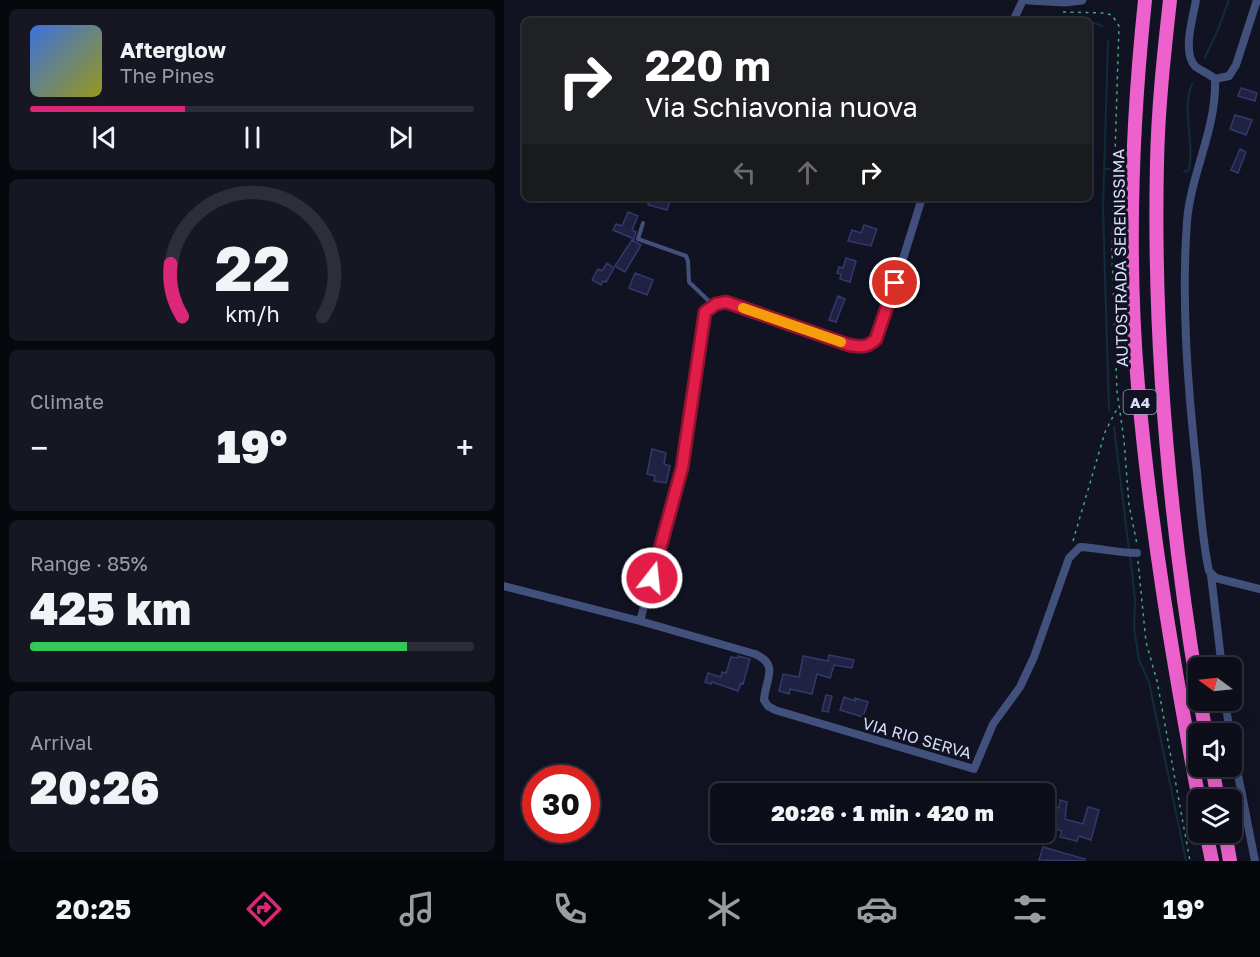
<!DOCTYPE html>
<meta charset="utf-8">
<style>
:root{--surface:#0d0e1a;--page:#161723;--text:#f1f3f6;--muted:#9a9ca2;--line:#2d2e39;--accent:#db2777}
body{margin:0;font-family:"Golos Text",sans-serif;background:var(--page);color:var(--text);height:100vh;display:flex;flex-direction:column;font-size:22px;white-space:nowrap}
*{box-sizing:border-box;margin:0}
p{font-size:20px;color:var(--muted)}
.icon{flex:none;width:33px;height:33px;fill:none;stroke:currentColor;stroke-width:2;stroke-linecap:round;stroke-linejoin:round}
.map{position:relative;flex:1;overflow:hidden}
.panel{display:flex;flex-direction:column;gap:9px;padding:9px;background:#07080e;width:504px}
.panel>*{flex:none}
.top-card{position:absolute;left:18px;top:18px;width:570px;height:183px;border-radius:9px;box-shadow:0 6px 24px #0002,0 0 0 2px var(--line);background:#202124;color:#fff;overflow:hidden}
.needle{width:39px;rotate:285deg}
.controls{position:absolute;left:684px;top:657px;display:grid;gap:12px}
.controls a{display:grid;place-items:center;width:54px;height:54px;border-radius:9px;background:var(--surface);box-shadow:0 6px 24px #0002,0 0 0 2px var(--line);font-size:30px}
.speed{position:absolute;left:18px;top:765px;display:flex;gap:12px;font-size:30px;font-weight:700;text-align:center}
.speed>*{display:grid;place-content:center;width:78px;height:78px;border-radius:50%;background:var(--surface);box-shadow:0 6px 24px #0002,0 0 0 2px var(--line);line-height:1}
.speed .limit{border:9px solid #d22;background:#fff;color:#111}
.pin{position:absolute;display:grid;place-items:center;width:51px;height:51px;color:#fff;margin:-26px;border:3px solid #fff;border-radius:50%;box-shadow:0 2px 6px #0007}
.me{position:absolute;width:66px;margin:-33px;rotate:16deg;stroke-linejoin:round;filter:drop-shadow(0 0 4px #0008)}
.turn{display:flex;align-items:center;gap:21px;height:126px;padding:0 24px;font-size:27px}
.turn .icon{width:78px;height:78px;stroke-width:2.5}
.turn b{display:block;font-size:42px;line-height:51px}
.lanes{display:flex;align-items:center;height:57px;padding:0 24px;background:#0003;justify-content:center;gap:30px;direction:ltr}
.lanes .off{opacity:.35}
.big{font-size:45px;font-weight:800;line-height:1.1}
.panel .card{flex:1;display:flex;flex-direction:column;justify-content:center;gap:9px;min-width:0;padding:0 21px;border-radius:9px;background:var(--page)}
.panel .dial{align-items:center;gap:0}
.dial svg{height:156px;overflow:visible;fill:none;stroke:var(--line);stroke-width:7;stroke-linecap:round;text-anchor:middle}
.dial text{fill:var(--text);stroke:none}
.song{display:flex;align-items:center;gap:18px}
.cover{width:72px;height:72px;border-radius:9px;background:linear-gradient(135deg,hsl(220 70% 55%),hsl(60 70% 35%))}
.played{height:6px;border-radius:3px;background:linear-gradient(90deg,var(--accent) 35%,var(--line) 35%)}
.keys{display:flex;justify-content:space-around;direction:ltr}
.heat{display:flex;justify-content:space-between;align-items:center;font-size:33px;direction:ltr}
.charge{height:9px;border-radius:4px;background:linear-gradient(90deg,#34c759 85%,var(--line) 0)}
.trip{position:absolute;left:206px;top:783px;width:345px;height:60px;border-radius:9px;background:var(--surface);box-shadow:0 6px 24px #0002,0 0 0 2px var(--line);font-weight:800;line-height:60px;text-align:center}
.tab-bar{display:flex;height:96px;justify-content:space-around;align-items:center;background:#05060a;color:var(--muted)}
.tab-bar .icon{width:42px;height:42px}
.tab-bar .selected{color:var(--accent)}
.tab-bar b{font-size:27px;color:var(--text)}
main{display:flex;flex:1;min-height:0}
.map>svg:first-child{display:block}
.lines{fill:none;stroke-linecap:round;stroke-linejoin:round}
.stream{stroke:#102d3d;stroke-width:2}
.building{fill:#1f2242;stroke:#34396b;stroke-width:1.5}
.path{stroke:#3da983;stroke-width:1.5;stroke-dasharray:3 4.5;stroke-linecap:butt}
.service{stroke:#42507c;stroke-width:4}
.minor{stroke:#42507c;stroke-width:8}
.tertiary{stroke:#42507c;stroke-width:9}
.motorway{stroke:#ec61cc;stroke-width:14}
.route-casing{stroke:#92132f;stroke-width:15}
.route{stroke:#e11d48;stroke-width:10}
.slow{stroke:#f59e0b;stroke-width:10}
.labels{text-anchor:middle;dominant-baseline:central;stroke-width:6;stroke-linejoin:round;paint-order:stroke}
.shield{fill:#111323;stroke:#9ca1ba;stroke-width:1.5}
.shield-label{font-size:15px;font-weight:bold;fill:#d8defa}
.street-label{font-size:16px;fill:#d8defa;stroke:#111323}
</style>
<main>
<section class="panel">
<div class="card">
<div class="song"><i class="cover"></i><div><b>Afterglow</b><p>The Pines</p></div></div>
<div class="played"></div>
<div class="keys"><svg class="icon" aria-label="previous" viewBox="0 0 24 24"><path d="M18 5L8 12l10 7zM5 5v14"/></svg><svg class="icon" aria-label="pause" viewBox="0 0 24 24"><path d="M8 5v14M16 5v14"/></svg><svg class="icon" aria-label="next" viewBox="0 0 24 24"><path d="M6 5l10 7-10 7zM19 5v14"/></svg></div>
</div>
<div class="card dial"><svg viewBox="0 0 100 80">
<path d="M14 69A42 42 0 1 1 86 69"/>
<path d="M14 69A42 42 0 0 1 8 42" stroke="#db2777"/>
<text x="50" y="56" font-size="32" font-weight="700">22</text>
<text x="50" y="72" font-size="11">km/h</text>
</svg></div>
<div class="card"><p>Climate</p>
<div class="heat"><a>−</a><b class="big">19°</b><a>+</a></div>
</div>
<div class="card"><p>Range · 85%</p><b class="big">425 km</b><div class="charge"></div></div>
<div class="card"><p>Arrival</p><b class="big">20:26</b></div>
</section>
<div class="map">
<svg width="756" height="861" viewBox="0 0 756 861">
<rect width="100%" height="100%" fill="#111323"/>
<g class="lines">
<path class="stream" d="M577,18L585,21
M585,21L598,26
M604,41L599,209L605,410
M701,57L713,32L725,0
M600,169H607
M680,172L685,170C691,141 677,111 688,84
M610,427L625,550
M626,556L631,599L630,628L635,660L645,682L682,861"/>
</g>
<path class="building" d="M737,88L753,93L751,101L734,96Z
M731,115L748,120L742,135L726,129Z
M736,149L742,152L734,173L727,170Z
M146,198L166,201L163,210L144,205Z
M124,212L134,216L128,230L132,232L130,239L109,230L112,224L118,226Z
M360,225L373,229L367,246L344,241L348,230L357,233Z
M128,240L137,245L121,272L111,266Z
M342,258L352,261L346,282L336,279L337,274L333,273L335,267L339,268Z
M103,263L110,268L102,282L99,281L97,285L88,280L94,269L98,271Z
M131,273L149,280L143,295L125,288Z
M334,296L341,299L332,322L325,320Z
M148,449L162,453L160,464L166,466L162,483L150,481L151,476L143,474Z
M122,561L132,564L125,587L119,585L123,572L119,571Z
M325,655L350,660L348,668L330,665L326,678L313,674L308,694L286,689L285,694L275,691L279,674L295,677L299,656L324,661Z
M234,656L246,659L239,684L237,683L234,691L208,682L207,684L201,682L204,673L217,677L218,672L222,673L227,657L234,658Z
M322,695L328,696L324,712L318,711Z
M340,697L351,701V698L364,702L359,717L336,710Z
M556,800L563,802L561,819L579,824L584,807L595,810L587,840L575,836L573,841L556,837L558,831L546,827L552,807L555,808Z
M539,847L581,859V861L535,860Z"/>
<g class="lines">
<path class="path" d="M559,12L600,13L608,15L615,26L611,155L613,168L610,179L608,252L613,391L620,440L625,505L633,544
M569,541L601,432L614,407
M634,561L642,642L653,681L686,861"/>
<path class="service" d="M139,223L134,239L182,256L184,261L185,282L209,305"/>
<path class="minor" d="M692,0C689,17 678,53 691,66C696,71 705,73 711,79C713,128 687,173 683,221C677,305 684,389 693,472C696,505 698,539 705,571L712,578L756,589
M509,21L519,0
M711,79L725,76L732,65L753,0
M707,575L718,668
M0,586L136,621L178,468L201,312L212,304L222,302L345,345C369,349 371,344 379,323L418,198
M136,621L251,654C276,665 261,680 260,700L264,706L271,710L470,769L489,724L516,687L530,657L565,558L576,547C596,548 612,553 633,553
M721,700L726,734
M728,744L751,861"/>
<path class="tertiary" d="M524,0L561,2L578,0"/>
<path class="motorway" d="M641,0C628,124 623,261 634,386C646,525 669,662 695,800
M666,0C660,54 654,109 653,163C649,340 665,517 694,692
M696,700L702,734
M708,766L714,800
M702,832L708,861
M721,832L726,861"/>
</g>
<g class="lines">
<defs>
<path id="route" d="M148,578L178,468L201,312L212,304L222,302L345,345C357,347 363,348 372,339L391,283"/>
</defs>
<use href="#route" class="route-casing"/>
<use href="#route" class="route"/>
<path class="slow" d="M239,308L337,342"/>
</g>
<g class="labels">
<rect class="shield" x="619.5" y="390" width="33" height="24" rx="4.5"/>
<g class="shield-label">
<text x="636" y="402">A4</text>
</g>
<g class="street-label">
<text transform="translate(616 258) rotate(-91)">AUTOSTRADA SERENISSIMA</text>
<text transform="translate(413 738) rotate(16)">VIA RIO SERVA</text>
</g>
</g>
</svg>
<div class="controls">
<a><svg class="needle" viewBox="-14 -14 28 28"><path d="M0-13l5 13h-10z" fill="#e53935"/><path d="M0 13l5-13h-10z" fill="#9a9ca2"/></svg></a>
<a><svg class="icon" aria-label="sound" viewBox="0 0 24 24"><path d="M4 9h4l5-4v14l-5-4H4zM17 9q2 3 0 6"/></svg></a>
<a><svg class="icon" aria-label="layers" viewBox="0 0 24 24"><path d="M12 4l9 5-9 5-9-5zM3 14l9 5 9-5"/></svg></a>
</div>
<div class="speed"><div class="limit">30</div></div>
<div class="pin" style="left:391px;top:283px;background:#d93025"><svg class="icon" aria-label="arrive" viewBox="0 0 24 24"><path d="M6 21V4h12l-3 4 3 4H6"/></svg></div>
<svg class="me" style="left:148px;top:578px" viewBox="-20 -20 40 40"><circle r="17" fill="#e11d48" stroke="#fff" stroke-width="3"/><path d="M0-11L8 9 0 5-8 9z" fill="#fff"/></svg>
<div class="trip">20:26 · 1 min · 420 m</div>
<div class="top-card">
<div class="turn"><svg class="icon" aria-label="right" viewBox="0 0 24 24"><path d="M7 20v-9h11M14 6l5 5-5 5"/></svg><div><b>220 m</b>Via Schiavonia nuova</div></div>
<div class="lanes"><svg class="icon off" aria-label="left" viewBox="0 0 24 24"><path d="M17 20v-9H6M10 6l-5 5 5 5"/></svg><svg class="icon off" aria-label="ahead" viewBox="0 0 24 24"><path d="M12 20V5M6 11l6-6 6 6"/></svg><svg class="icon" aria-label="right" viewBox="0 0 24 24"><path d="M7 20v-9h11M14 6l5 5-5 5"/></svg></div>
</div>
</div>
</main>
<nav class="tab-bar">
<b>20:25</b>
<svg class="icon selected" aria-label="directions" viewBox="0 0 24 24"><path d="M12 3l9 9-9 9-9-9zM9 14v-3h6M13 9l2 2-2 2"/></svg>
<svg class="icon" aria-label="music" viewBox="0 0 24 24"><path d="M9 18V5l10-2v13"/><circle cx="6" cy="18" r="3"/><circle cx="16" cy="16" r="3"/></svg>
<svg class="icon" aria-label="phone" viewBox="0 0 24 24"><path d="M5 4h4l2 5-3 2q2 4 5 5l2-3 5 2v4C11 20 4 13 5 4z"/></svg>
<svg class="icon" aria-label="climate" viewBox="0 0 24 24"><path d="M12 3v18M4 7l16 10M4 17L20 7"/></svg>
<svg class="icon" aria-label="car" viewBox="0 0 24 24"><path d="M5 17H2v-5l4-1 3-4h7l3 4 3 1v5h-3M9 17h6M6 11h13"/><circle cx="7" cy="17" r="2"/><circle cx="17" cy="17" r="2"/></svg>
<svg class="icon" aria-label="filters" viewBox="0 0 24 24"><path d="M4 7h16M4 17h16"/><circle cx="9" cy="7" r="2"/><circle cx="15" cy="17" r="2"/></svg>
<b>19°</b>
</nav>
